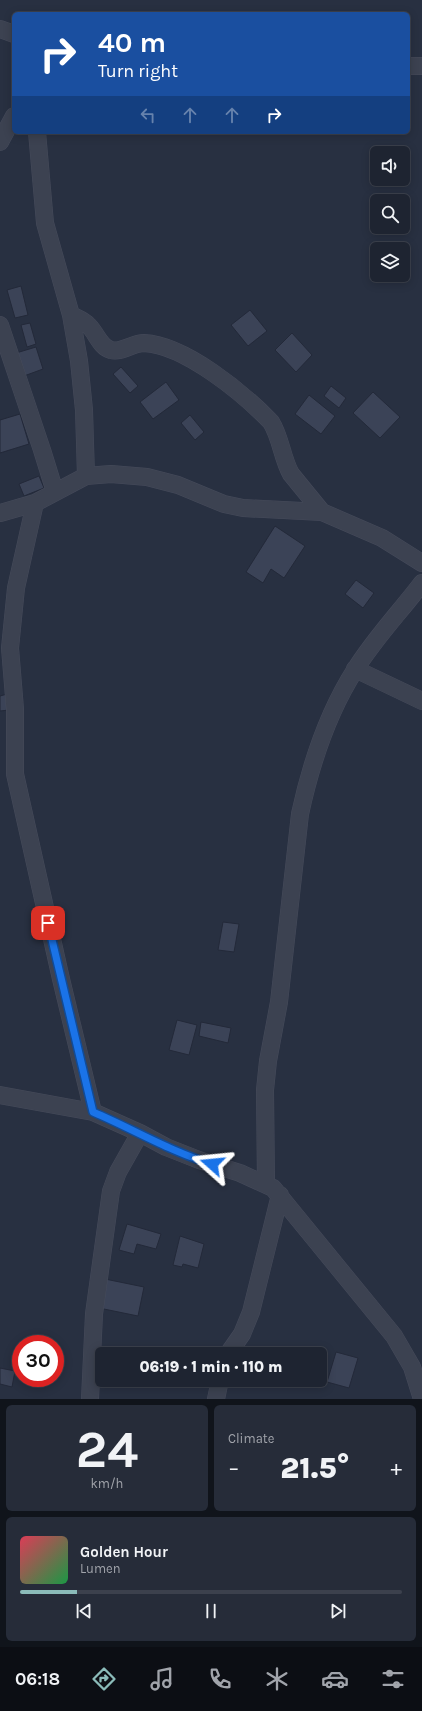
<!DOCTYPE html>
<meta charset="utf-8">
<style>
:root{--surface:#1e2431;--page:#262c39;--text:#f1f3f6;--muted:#a1a4ab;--line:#3c414d;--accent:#8bbbb9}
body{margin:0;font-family:Karla,sans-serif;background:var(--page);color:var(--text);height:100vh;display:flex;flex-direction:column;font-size:15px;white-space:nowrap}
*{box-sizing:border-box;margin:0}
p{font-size:13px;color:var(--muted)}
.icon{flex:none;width:22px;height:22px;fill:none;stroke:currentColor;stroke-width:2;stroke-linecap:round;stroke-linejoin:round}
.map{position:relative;height:1399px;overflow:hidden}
.drawer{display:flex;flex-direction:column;gap:6px;padding:6px;background:#10141b;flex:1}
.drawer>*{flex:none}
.guide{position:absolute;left:12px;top:12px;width:398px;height:122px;border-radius:6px;box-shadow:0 2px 10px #0003,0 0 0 1px var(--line);background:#1a4fa0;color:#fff;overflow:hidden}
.controls{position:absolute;left:370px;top:146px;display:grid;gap:8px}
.controls a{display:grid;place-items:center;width:40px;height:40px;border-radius:6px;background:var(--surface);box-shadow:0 2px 10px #0003,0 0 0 1px var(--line);font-size:20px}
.speed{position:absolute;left:12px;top:1335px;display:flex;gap:8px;font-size:20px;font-weight:700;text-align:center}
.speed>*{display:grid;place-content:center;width:52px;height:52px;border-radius:50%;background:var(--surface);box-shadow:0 2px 10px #0003,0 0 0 1px var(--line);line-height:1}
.speed .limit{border:6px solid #d22;background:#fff;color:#111}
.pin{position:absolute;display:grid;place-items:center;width:34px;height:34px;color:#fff;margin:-17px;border-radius:8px;box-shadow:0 2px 6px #0006}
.me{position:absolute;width:44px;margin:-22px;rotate:288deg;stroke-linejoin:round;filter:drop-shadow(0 0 3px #0008)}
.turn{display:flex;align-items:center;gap:14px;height:84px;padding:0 20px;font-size:18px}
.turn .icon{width:52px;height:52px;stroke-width:2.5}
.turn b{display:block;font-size:28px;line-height:34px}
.lanes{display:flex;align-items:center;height:38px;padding:0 20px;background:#0003;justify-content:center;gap:20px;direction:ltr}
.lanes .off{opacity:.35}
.big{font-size:30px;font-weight:800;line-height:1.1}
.drawer .widget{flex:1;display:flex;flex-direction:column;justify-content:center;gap:6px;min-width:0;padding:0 14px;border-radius:6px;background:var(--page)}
.drawer .dial{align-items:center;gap:0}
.dial b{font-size:52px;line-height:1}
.song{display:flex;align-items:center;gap:12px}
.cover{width:48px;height:48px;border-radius:6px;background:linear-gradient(135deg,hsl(350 70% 55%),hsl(140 70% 35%))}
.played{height:4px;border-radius:2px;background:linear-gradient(90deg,var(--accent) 15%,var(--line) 15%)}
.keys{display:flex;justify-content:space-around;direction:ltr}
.heat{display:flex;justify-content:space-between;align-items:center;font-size:22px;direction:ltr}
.drawer .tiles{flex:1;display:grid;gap:6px;grid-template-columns:1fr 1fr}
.widget:last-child{grid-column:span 2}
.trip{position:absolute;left:95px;top:1347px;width:232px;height:40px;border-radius:6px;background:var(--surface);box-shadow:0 2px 10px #0003,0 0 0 1px var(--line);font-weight:800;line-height:40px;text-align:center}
.tabs{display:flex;height:64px;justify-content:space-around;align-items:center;background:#0c0e14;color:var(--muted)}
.tabs .icon{width:28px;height:28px}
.tabs .current{color:var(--accent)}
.tabs b{font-size:18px;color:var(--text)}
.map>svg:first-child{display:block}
.building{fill:#3b4357;stroke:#232939}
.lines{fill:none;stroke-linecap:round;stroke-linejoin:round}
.street-casing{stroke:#464b5b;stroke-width:18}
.street{stroke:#3c4251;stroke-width:17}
.route-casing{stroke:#114b97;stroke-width:10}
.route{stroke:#1a73e8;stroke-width:7}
</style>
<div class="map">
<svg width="422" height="1399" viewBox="0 0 422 1399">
<rect width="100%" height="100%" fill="#283041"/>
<path class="building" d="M21,286L28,315L15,318L7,290Z
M250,310L267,331L248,346L231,325Z
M30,323L36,344L27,347L21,325Z
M292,333L312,355L296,372L275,350Z
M36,347L43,369L24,376L16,353Z
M121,367L138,386L130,393L113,374Z
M166,382L179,400L153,419L140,402Z
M331,386L346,398L339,408L324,396Z
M373,392L400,417L380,438L353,413Z
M309,395L335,416L321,434L295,414Z
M20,414L29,444L0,453V420Z
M190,415L204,432L195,440L181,423Z
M39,476L44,488L24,496L19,484Z
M275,526L305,546L284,578L271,569L263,583L246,572Z
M356,580L374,593L363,608L345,594Z
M7,694L9,710L0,711V696Z
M223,922L239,924L234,952L218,950Z
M177,1020L197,1025L189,1055L169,1050Z
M201,1022L231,1028L228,1043L199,1036Z
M127,1224L161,1234L156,1249L137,1244L134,1254L119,1250Z
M180,1236L204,1244L198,1268L183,1264L182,1267L173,1265Z
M105,1279L144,1287L138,1316L99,1308Z
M336,1352L358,1358L349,1388L327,1382Z
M0,1368L15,1371L12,1387L0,1384Z"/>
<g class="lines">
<defs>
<path id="street" d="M0,29L14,34
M408,66H422
M37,132L45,223L71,315L79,361L84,410L86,476
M0,142L14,116
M71,315C77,318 85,321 89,326C97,334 100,347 111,350C121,353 133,343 144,343C185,345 243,393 271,422C281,438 282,458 291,474L322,512
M0,325L42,450L55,492
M35,503L16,588L10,648L15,709V774L61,979L93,1112
M0,513L35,503L86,476L111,474L147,477L178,485L224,504L243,508L322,512L382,538L422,563
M355,669L422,701
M0,1095L93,1112L140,1133L166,1147L199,1160L240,1173L273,1188L394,1336L412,1367L422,1399
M266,1183L265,1090L268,1061L279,1002L300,814C311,763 327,714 355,670C374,639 400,612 422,583
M228,1354L242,1334L251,1312L280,1195
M90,1399L94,1314L111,1191L118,1172L140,1133
M216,1399L220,1380"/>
</defs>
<use href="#street" class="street-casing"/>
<use href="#street" class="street"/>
</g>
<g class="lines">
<defs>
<path id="route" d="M48,923L93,1112C133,1129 171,1152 212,1164"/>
</defs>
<use href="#route" class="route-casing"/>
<use href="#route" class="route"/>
</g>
</svg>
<div class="controls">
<a><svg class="icon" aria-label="sound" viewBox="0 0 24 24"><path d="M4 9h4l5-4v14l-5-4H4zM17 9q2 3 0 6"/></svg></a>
<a><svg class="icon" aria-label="search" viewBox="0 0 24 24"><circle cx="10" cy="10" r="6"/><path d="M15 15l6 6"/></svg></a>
<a><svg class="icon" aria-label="layers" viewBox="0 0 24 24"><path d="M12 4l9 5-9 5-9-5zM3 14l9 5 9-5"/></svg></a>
</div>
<div class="speed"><div class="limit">30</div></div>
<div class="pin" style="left:48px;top:923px;background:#d93025"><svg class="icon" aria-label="arrive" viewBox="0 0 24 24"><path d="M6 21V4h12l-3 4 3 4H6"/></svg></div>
<svg class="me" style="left:212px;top:1164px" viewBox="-20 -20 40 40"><path d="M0-17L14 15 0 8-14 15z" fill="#1a73e8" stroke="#fff" stroke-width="4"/></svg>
<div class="trip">06:19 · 1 min · 110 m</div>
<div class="guide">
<div class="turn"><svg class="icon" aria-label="right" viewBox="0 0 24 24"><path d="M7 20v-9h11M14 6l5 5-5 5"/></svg><div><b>40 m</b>Turn right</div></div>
<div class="lanes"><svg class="icon off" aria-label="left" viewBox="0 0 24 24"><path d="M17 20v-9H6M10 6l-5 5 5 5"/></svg><svg class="icon off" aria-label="ahead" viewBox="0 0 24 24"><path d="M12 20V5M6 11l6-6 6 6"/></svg><svg class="icon off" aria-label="ahead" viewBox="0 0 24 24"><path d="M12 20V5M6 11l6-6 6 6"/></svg><svg class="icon" aria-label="right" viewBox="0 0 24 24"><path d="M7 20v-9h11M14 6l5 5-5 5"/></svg></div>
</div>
</div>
<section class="drawer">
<div class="tiles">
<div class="widget dial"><b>24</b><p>km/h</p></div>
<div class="widget"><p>Climate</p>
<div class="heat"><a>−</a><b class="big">21.5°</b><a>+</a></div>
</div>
<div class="widget">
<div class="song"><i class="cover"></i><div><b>Golden Hour</b><p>Lumen</p></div></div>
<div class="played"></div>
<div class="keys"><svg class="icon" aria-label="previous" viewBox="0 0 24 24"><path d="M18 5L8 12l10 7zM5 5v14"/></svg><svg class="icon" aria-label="pause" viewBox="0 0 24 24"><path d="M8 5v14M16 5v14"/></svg><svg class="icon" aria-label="next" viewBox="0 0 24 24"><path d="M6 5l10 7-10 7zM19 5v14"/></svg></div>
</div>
</div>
</section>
<nav class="tabs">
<b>06:18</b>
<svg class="icon current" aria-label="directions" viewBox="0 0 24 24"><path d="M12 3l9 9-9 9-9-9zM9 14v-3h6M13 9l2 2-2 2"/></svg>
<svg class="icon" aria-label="music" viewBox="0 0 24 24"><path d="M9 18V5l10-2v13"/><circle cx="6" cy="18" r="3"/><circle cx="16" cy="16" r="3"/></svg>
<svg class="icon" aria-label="phone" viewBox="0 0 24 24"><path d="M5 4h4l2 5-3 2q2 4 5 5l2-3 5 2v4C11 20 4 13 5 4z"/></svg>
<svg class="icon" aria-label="climate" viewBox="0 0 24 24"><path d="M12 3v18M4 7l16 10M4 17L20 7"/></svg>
<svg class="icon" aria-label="car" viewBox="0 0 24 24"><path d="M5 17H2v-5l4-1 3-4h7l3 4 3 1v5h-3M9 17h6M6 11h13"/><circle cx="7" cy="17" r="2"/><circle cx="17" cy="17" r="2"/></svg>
<svg class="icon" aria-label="filters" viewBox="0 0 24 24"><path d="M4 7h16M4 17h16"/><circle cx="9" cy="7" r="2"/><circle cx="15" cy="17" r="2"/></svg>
</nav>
